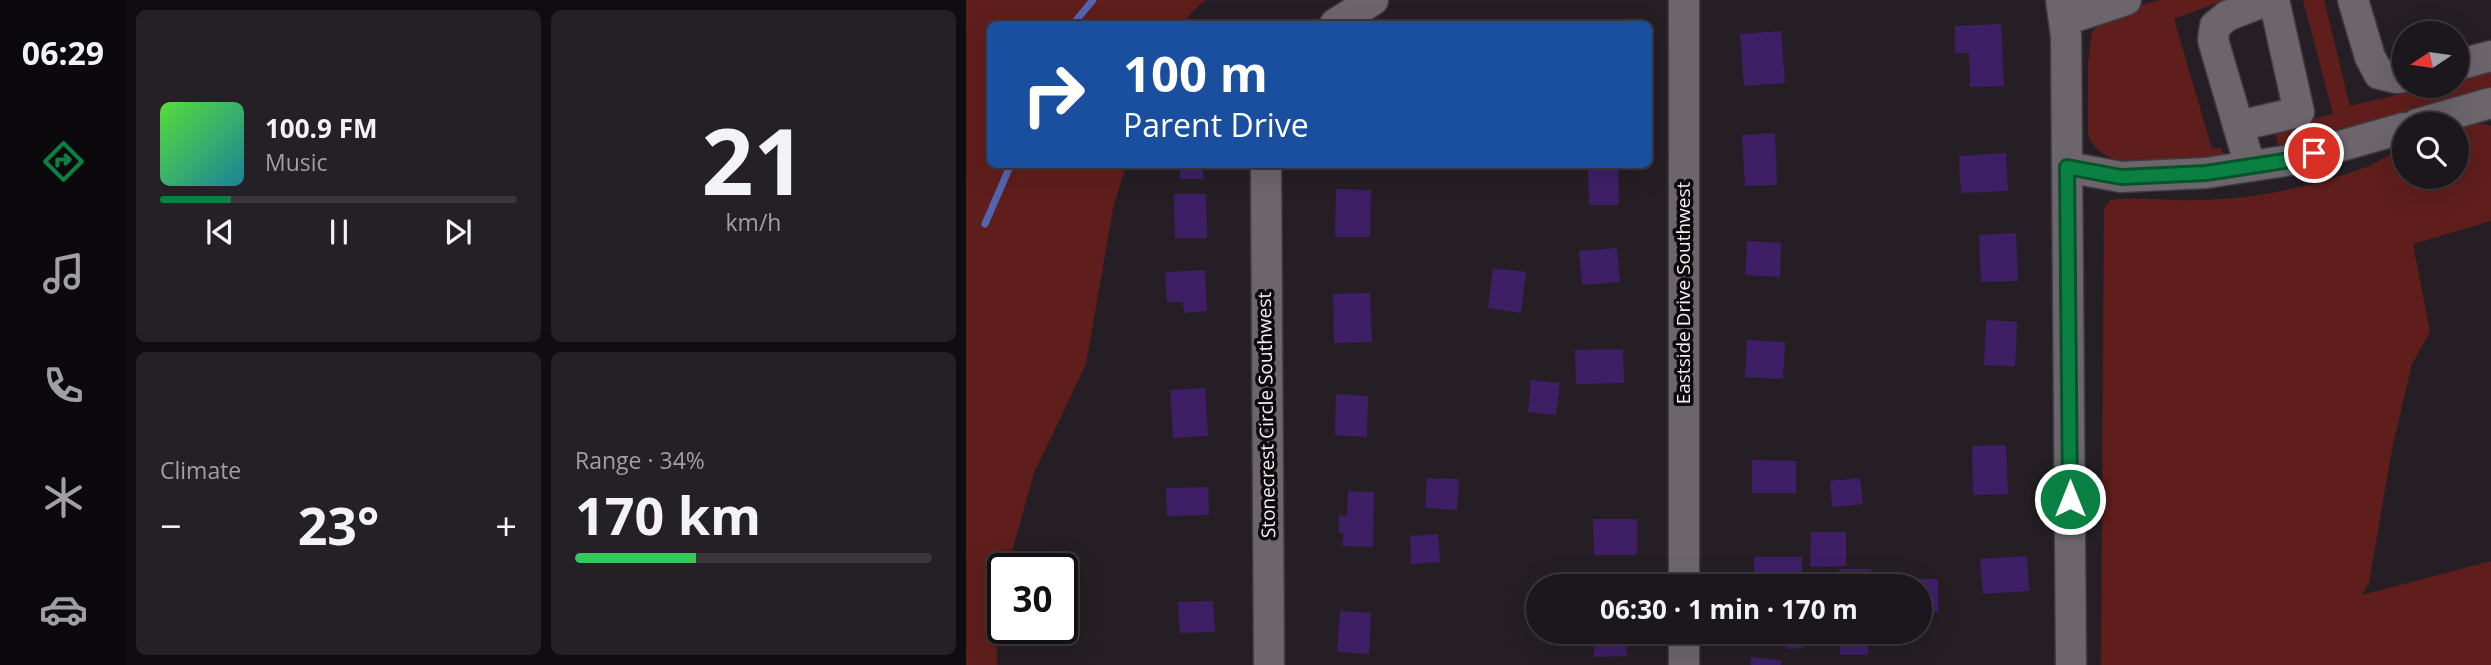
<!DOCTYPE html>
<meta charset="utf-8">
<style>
:root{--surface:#1c171c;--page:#252025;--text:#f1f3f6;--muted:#a09fa3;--line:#3a363b;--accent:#0b8043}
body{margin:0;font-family:"Open Sans",sans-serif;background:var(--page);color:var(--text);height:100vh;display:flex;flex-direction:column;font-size:26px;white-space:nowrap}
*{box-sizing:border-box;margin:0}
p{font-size:23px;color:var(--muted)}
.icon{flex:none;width:38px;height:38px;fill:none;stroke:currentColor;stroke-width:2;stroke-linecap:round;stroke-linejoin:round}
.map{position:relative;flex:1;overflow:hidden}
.side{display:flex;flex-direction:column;gap:10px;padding:10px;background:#0f0d0f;width:840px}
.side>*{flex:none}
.hud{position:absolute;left:21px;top:21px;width:665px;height:147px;border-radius:10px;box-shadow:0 7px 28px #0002,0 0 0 2px var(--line);background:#1a4fa0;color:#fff;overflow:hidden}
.needle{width:46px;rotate:257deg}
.tools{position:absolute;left:1426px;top:21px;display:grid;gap:14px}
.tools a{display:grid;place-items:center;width:77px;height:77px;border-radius:50%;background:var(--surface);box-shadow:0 7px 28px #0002,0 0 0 2px var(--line);font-size:35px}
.speed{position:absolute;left:21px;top:553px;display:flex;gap:14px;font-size:35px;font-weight:700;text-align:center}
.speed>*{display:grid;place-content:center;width:91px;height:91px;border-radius:50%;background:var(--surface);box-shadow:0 7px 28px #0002,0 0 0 2px var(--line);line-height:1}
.speed .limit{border:4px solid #111;border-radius:10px;background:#fff;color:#111}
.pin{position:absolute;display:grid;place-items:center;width:60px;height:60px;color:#fff;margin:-30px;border:4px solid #fff;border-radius:50%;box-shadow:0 2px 7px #0007}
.me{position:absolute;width:77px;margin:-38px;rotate:0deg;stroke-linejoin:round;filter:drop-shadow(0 0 5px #0008)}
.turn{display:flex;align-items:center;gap:24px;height:147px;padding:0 21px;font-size:32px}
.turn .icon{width:91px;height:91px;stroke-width:2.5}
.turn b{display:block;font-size:49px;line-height:60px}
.big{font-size:52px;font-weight:700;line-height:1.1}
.side .card{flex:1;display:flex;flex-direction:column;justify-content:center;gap:10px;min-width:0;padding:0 24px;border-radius:10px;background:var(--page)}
.side .dial{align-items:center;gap:0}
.dial b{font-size:91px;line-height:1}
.song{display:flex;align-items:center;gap:21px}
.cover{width:84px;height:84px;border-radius:10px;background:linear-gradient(135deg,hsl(110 70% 55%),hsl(190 70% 35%))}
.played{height:7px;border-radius:4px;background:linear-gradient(90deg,var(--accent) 20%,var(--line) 20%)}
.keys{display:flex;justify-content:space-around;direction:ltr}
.heat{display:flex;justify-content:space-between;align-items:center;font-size:38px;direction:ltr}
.charge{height:10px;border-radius:5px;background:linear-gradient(90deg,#34c759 34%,var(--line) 0)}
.side .tiles{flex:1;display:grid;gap:10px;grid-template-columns:repeat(2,1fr)}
.trip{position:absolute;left:560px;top:574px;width:406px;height:70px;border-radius:35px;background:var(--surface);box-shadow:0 7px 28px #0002,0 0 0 2px var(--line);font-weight:700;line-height:70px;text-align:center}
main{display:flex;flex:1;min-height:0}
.dock{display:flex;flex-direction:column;width:126px;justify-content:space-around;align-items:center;background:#0b090b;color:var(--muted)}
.dock .icon{width:49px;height:49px}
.dock .selected{color:var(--accent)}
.dock b{font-size:32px;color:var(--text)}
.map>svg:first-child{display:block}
.green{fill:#5f1e1b}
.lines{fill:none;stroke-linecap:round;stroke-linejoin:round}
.stream{stroke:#5265b0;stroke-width:7}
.building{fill:#3e1f66}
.minor-casing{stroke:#403b40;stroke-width:33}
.minor{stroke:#6d656c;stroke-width:30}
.route-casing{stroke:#07532c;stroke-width:18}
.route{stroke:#0b8043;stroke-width:12}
.labels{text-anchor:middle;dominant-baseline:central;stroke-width:7;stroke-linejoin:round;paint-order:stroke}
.street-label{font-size:19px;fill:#f2eef2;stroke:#0d0a0d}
</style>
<main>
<nav class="dock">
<b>06:29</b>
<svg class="icon selected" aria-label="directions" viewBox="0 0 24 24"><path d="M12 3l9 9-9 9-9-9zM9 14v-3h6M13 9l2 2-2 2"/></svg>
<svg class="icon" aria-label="music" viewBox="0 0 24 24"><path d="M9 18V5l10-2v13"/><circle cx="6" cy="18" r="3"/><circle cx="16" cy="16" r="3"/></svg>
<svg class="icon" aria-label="phone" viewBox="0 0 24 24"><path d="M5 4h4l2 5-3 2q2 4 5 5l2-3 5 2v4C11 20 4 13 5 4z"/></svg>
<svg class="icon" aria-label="climate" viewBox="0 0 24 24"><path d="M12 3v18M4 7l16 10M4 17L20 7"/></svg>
<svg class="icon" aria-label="car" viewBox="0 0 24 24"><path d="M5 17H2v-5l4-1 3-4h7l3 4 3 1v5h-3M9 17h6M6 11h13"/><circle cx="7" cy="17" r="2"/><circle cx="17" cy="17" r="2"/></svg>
</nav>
<section class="side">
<div class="tiles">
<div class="card">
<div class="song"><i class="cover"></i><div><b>100.9 FM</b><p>Music</p></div></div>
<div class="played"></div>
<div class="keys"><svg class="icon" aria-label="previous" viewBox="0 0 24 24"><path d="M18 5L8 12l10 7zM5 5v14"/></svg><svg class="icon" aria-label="pause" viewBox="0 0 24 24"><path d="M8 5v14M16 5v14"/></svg><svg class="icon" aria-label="next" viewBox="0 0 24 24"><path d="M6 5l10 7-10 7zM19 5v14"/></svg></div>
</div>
<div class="card dial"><b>21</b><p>km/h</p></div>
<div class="card"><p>Climate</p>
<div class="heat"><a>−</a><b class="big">23°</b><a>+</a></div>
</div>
<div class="card"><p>Range · 34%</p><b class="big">170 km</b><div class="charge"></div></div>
</div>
</section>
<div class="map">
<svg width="1525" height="665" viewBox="0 0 1525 665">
<rect width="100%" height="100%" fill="#251f25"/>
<path class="green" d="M0,0H239L214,24H24V164L160,165L147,209L120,364L68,473L41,569H37V583L30,606L31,665H0Z
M1194,0H1259L1208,19L1246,149L1255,148L1259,160H1151C1138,156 1127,148 1122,135V64L1126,31L1149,12Z
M1337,0H1358L1384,106L1467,86H1491V80L1525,71V90L1318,148L1313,147L1308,128L1367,114Z
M1514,123L1525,126V221L1447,244L1464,332L1446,364L1426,449L1403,583L1396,595L1525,561V665H1135L1138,209L1144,200C1171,196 1203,201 1231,200C1287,199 1342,188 1395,169C1410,164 1425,154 1438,147V177H1491V129Z"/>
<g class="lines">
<path class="stream" d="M107,24L127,0
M19,224L45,164"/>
</g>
<path class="building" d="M1035,24L1038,86L1004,87L1003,53H989V26Z
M815,31L819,83L778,86L774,34Z
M809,133L811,185L779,186L776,135Z
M1040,153L1042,191L995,193L993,156Z
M214,164H237V179H214Z
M622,164H652L653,205H623Z
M370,189L405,190L404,237H369Z
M208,194H240L241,238H209Z
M1050,233L1052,281L1015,282L1013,235Z
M781,241L815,243L814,277L779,275Z
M651,248L654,282L616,285L613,251Z
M527,268L560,272L555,313L522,308Z
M239,270L241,311L218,313L217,302H201L199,272Z
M404,293L406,342L368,343L367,294Z
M1020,320L1051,322L1049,366L1018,365Z
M781,340L819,342L817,379L779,377Z
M657,349L658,383L610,384L609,350Z
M565,380L594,383L590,415L562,412Z
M239,388L242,436L207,438L204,390Z
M370,394L402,396L401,437L369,435Z
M1040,445L1042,494L1007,495L1006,446Z
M786,460L830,461V493H786Z
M461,478L493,479L491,510L459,508Z
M894,478L897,504L866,507L864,481Z
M242,487L243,515L201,516L200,488Z
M382,491L408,492L407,547L376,546L378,533H373V515L381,516Z
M627,519H671V555H628Z
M845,532H880V566L844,567Z
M472,534L474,562L445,564L444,536Z
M1061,556L1063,591L1017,594L1014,559Z
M788,557H836V586H788Z
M873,569H905V586H873Z
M950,579H972V612H954V586H950Z
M247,601L249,632L214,633L212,602Z
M374,611L405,613L403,654L371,652Z
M627,632H660L661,656L628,657Z
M819,632H838L839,648L820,649Z
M874,632H902V655H874Z
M785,657L815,660V665H785Z"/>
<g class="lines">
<defs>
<path id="minor" d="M1095,0L1100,36L1105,665
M1387,0L1404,57L1413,74L1430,78L1438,77
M1099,20L1160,0
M369,24L407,0
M1491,65L1525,56
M1451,124L1525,103
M1272,126L1333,112L1308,0
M300,164L303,665
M1284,166L1247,40L1249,26L1261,16L1302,0
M1101,167L1155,177L1240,173L1325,160L1438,128
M718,586V0
M718,632V665"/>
</defs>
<use href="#minor" class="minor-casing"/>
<use href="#minor" class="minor"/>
</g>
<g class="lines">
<defs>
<path id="route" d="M1104,499L1101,167L1155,177L1240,173L1325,160L1348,153"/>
</defs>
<use href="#route" class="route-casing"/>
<use href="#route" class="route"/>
</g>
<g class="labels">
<g class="street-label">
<text transform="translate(717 293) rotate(-90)">Eastside Drive Southwest</text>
<text transform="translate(300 415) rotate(-91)">Stonecrest Circle Southwest</text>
</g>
</g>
</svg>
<div class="tools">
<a><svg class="needle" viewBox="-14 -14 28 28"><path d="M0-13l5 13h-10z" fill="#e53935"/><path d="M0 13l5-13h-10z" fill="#a09fa3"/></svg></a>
<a><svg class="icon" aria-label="search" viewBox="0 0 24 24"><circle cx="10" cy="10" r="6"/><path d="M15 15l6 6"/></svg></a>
</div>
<div class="speed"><div class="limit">30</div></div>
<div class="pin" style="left:1348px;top:153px;background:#d93025"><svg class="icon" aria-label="arrive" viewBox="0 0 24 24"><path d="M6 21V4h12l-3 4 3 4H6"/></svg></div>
<svg class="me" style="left:1104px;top:499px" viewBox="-20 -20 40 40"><circle r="17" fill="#0b8043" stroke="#fff" stroke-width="3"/><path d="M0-11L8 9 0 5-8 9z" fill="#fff"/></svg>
<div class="trip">06:30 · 1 min · 170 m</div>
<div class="hud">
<div class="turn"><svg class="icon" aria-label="right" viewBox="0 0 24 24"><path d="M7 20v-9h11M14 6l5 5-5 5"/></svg><div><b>100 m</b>Parent Drive</div></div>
</div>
</div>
</main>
